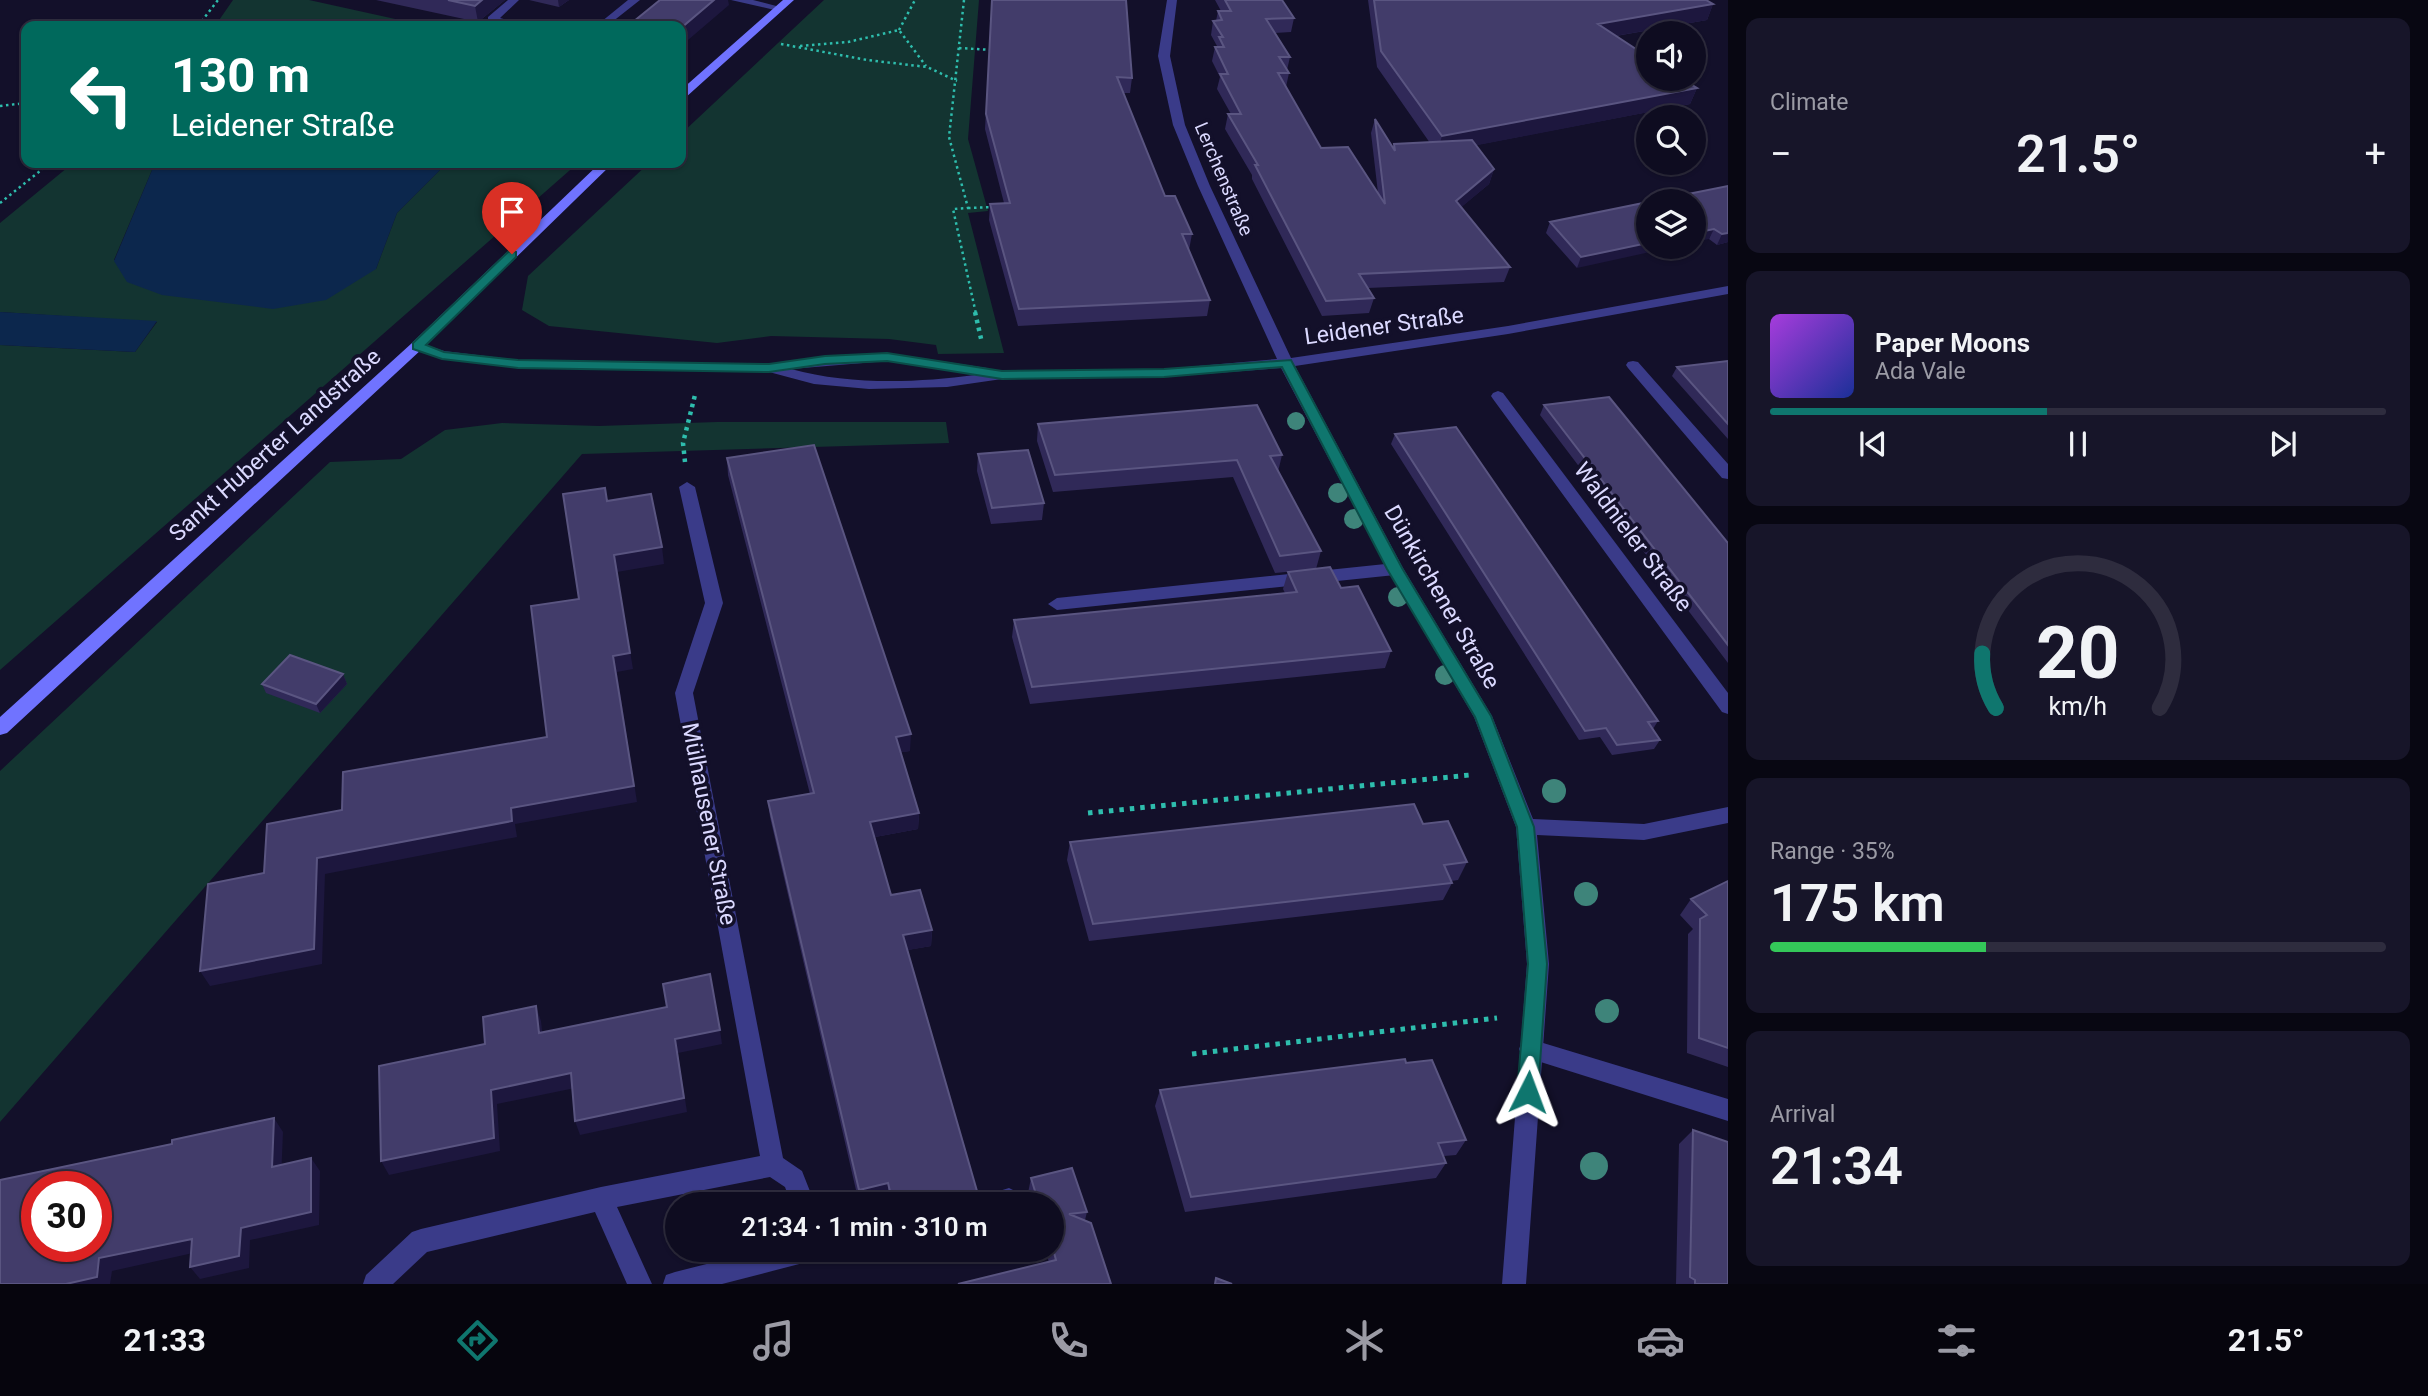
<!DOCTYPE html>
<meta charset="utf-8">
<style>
:root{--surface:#0e0c20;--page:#171529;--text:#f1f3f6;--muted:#9b9ba5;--line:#2e2c3e;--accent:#0f766e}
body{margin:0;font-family:Roboto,sans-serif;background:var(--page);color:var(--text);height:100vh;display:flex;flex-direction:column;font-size:26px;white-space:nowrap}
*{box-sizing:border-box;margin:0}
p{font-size:23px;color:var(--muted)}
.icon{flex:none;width:38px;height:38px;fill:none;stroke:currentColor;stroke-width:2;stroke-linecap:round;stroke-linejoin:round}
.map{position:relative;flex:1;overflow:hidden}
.panel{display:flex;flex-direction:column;gap:18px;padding:18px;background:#080712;width:700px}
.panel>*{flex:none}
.guide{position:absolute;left:21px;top:21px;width:665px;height:147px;border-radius:14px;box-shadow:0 2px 5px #0004,0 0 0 2px var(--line);background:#00695c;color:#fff;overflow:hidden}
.fabs{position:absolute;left:1636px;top:21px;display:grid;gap:14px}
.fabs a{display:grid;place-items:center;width:70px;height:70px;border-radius:50%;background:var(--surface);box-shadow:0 2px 5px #0004,0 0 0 2px var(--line);font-size:35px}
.speed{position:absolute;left:21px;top:1171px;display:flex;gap:14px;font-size:35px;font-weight:700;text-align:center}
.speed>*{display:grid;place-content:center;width:91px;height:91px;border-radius:50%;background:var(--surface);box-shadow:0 2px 5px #0004,0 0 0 2px var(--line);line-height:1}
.speed .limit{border:10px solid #d22;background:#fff;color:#111}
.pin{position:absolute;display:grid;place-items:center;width:60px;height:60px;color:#fff;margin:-72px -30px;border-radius:50% 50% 50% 0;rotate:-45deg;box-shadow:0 0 7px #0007}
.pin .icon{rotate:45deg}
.me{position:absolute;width:77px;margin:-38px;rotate:3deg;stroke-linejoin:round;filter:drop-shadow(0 0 5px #0008)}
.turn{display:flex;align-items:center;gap:24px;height:147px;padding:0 35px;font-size:32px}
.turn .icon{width:91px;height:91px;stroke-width:2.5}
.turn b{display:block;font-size:49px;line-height:60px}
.big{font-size:52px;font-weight:600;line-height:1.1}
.panel .widget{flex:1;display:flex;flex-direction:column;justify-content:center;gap:10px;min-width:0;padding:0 24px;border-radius:14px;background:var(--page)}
.panel .dial{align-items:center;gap:0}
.dial svg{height:182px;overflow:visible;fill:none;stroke:var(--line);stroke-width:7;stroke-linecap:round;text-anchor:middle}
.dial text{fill:var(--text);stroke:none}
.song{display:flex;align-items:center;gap:21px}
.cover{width:84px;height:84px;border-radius:10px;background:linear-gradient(135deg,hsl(280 70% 55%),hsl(230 70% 35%))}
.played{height:7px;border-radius:4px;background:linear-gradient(90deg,var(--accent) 45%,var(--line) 45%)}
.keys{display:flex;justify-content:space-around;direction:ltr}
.heat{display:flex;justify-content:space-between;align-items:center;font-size:38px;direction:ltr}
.charge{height:10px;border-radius:5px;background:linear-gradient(90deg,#34c759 35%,var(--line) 0)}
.trip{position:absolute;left:665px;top:1192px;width:399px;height:70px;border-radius:35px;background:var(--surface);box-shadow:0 2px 5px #0004,0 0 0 2px var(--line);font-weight:600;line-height:70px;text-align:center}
.tabs{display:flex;height:112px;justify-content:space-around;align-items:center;background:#06050d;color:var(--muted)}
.tabs .icon{width:49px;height:49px}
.tabs .selected{color:var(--accent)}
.tabs b{font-size:32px;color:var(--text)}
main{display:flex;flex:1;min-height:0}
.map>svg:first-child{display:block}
.green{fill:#133431}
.water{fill:#0c274d}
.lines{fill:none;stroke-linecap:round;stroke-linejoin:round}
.path-far2{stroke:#2ebdad;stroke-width:2.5;stroke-dasharray:2.5 3.5;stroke-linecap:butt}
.path-far1{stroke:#2ebdad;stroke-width:4.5;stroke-dasharray:3.5 4.5;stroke-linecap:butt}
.path{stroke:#2ebdad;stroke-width:5;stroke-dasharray:4.5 6;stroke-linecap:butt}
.lane{fill:#3a3b89;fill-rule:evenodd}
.street{fill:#3a3b89;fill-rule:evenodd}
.secondary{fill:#7073ff;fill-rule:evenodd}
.tree{fill:#3e847a}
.wall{fill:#302958}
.shaded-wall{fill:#1d173e}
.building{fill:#423c6a;stroke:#5a5581;stroke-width:2;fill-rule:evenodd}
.route{fill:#0f766e;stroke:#0a4d48;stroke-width:2}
.labels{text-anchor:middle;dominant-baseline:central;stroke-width:7;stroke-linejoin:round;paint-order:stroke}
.far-street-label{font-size:19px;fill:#dbd9ff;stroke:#13102a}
.street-label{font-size:23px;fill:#dbd9ff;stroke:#13102a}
</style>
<main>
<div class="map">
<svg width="1728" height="1284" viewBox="0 0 1728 1284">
<rect width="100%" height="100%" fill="#13102a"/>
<path class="green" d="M233,0H309L427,26H215Z
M824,0H979L968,139L988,211L968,213L1004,353L938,354L936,345L889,339L771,336L717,343L549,326L522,310L528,276L649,163H681V134Z
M73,163H155L114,260L376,269L397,213L447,163H578L0,670V345L135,352L157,322L0,312V223Z
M717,422H946L949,443L582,454L0,1122V771L330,462L401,459L445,430L502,423L599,426Z"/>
<path class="water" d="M155,163H447L397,213L376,269L326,300L273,309L162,295L127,282L114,261Z
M0,312L157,321L135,352L0,345Z"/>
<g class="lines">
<path class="path-far2" d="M964,0L949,137L968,208L953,209L976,314
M198,26L218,0
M899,30L915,0
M781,44L867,60L927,67L957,81
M800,46L848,42L899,30L926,66
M959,48L992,50
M0,106L26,103
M0,203L50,163
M968,208L995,207"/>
<path class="path-far1" d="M975,312L982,343
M685,462L683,443L695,395"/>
<path class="path" d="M1088,813L1470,775
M1192,1054L1497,1018"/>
<path class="lane" d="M1633,361L1638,362L1728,464V479L1722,478L1628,368L1626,365L1628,362Z
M1498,391L1503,393L1728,693V714L1722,712L1493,399L1491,396L1493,393Z
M1395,563L1403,569L1395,575L1057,610L1048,604L1057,598Z
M1530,1039L1728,1099V1121L1522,1056L1519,1049L1522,1042Z"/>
<path class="street" d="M508,0H519L500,18L528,26H510L488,21V17Z
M628,0H640L607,26H596Z
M731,0H753L784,8L779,11Z
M1167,0H1177L1170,56L1185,125L1210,186L1291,358L1508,326L1728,286V294L1508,334L1295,366L1403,568L1492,716L1533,819L1644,824L1728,807V823L1644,840L1537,835L1549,964L1526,1284H1502L1527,964L1516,827L1474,717L1387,569L1281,368L1164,377L1002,379L947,387L869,389L814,384L769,372L518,368L442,359L410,346L417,342L444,351L518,360L769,364L825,356L887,353L987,368L994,372L1164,369L1277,359L1198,186L1173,125L1158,56ZM887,361L975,375C915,383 849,385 791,369Z
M687,482L695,487L723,603L693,693L783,1158L802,1171L815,1204H791L785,1187L770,1177L617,1207L652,1284H627L595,1212L427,1252L393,1284H363L366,1275L412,1232L421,1229L601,1187L760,1156L675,693L705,603L679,487Z
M1009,1188L1017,1192L1021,1200L1019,1204H979L983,1196Z
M762,1250H819L816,1259L807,1262L722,1284H663L666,1275L675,1272Z"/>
<path class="secondary" d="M783,0H794L685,98L681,99V90Z
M600,163H613L422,349L7,733L0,735V717L412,343Z"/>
</g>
<g class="tree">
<circle cx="1296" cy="421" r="9"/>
<circle cx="1338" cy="493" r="10"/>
<circle cx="1354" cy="519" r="10"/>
<circle cx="1398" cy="597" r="10"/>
<circle cx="1445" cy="675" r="10"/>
<circle cx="1554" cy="791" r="12"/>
<circle cx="1586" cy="894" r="12"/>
<circle cx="1607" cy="1011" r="12"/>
<circle cx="1594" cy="1166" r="14"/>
</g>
<path class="wall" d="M376,0H505L478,22Z
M529,0H569L559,7Z
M992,0L1132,78L1130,93H1123L1165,196L1192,234L1189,250L1210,300L1207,316L1018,326L989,220L990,204L1004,203L985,129Z
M1215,0H1282L1294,18L1291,32L1275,33L1290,57L1287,70L1289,73L1286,87L1321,148L1378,193L1371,133L1375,119L1393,148L1394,144L1430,143L1377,67L1368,0H1706L1713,4L1707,20L1616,36L1697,88L1690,104L1476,145L1494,169L1489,184L1461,207L1510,267L1504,282L1368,288L1374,298L1369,313L1322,316L1252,179V175L1225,129L1228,114H1231L1217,89L1220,77L1212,61L1215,47L1217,46L1211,35L1213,21H1216L1218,11H1221Z
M1728,186V242L1717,245L1709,239Z
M1648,202L1577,268L1546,233L1550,222Z
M1728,361V439L1672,376L1677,367Z
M1544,405L1728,543V663L1540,415Z
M1038,424L1282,455L1278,472L1321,551L1316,569L1275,573L1233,477L1053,492L1037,441Z
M1395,434L1658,721L1653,729L1660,740L1654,749L1612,755L1600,737L1579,740L1391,444Z
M978,454L1044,503L1042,520L991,524L977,471Z
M727,458L910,751L901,752L919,813L918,829L875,837L891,895L932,930L931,946L907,950L975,1204H890L888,1196L859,1203L770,817L768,801L810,794L728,475Z
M1288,572L1341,588L1391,651L1385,668L1030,704L1012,637L1014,620L1285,593L1283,589Z
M343,674L347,684L320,713L266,693L262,684Z
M1423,824L1467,862L1458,880L1451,881L1452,883L1443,900L1089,941L1067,860L1070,842Z
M1728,881V1067L1687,1053L1688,934L1693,929L1680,915L1691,899Z
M1406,1063L1466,1140L1456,1155L1444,1156L1446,1163L1436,1178L1185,1212L1155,1106L1160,1090Z
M1693,1130L1728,1284H1676L1679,1144Z
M1031,1178L1087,1212L1085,1220L1111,1284L1049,1262L1045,1250H1052V1204H1032L1028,1193Z"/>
<path class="shaded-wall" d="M482,0H505L478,22L475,6Z
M558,0H569L559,7Z
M714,0H728L729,5L681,46V28Z
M1713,4L1707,20L1592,40L1598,24Z
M1697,88L1690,104L1437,153L1442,136Z
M1494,169L1489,184L1451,216L1456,201Z
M1714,229L1709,239L1694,242V233Z
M1728,233V242L1717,245L1722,234Z
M1648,243V247H1673L1577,268L1581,257Z
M662,547L664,564L617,572L633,669L617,672L637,802L515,824L517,837L325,874L322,964L210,986L200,971L317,858L511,808L613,656L614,555Z
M343,674L347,684L320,713L316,704Z
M911,734L910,751L896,753V737Z
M919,813L918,829L870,838V822Z
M932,930L931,946L903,951V935Z
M536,1006L541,1021L544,1048L539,1033Z
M720,1030L722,1044L678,1053L687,1112L580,1135L575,1121L675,1039Z
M571,1073L575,1088L497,1104L500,1151L389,1175L381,1161L491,1090Z
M274,1118L283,1132L281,1180L272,1167Z
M311,1158L320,1171L319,1225L250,1240L249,1268L200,1279L190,1267L241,1228Z
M888,1183V1196L859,1203V1190Z
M977,1191L975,1204H925Z
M192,1239L202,1251L112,1271L110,1284H66L99,1258Z"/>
<path class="building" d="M448,0H482L475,6Z
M660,0H714L681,28V26H628Z
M992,0H1126L1132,78L1117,77L1165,196H1175L1192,234H1182L1210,300L1019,309L990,204L1010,203L986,114Z
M1225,0H1282L1294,18L1266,19L1290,57H1279L1289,73H1278L1321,148L1348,147L1385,204L1375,119L1395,151L1394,144L1472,140L1494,169L1456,201L1510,267L1359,274L1374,298L1326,301L1255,165H1258L1228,114H1241L1220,74H1228L1215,47H1224L1219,37H1223L1213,21L1222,20L1218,11H1231Z
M1374,0H1706L1713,4L1598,24L1648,57V79H1682L1697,88L1442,136L1381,51Z
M1728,186V233L1722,234L1714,229L1694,233V201H1653Z
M1648,202V243L1581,257L1550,222Z
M1728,361V424L1677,367Z
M1609,397L1728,543V645L1544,405Z
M1257,405L1282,455L1270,456L1321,551L1280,556L1237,460L1055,475L1038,424Z
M1456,427L1658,721L1648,722L1660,740L1617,745L1606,728L1585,731L1395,434Z
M814,445L911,734L896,737L919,813L870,822L891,895L920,890L932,930L903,935L977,1191L925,1204H893L888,1183L859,1190L768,801L814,793L727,458Z
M1028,450L1044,503L992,508L978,454Z
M605,488L607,501L651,494L662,547L614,555L630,653L613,656L634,786L511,808L512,821L317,858L314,949L200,971L208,884L264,873L267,824L342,810L343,772L547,737L531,606L579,599L563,494Z
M1330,567L1341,588L1358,586L1391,651L1032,687L1014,620L1297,592L1288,572Z
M290,655L343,674L316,704L262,684Z
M1414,804L1423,824L1448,821L1467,862L1444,865L1452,883L1093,924L1070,842Z
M1728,881V1048L1699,1038L1700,919L1707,915L1691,899Z
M710,974L720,1030L675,1039L684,1098L575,1121L571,1073L491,1090L494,1138L381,1161L379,1066L485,1044L483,1017L536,1006L539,1033L667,1007L663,984Z
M1405,1059L1406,1063L1432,1060L1466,1140L1438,1143L1446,1163L1191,1197L1160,1090Z
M274,1118L272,1167L311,1158V1212L241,1228L239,1256L190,1267L192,1239L99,1258L97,1277L66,1284H0V1180L172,1144V1140ZM37,1186H96V1246H37Z
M1693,1130L1728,1142V1284H1695V1280L1690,1277Z
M1072,1168L1087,1212L1069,1214L1091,1223L1111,1284H958L1056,1260L1052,1245V1204H1039L1031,1178Z
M1216,1278L1232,1284H1215Z"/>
<path class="route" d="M512,251L516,252V257L426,345L444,352L518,360L769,364L825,356L887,353L1002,371L1164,369L1291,360L1402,568L1491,716L1534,827L1547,964L1538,1092L1535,1099L1528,1102L1520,1099L1517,1092L1528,964L1517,827L1475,717L1387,569L1282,367L1164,377L1002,379L887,361L825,364L769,372L518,368L442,359L413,349V343L508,252Z"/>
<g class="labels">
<g class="far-street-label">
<text transform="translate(1224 179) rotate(67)">Lerchenstraße</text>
</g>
<g class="street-label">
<text transform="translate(1384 326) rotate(-8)">Leidener Straße</text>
<text transform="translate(275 445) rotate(-42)">Sankt Huberter Landstraße</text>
<text transform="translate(1633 537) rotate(53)">Waldnieler Straße</text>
<text transform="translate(1442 597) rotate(60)">Dünkirchener Straße</text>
<text transform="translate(709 824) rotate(79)">Mülhausener Straße</text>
</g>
</g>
</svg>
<div class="fabs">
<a><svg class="icon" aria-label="sound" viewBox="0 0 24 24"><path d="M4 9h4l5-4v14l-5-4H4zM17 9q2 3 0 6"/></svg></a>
<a><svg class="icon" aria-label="search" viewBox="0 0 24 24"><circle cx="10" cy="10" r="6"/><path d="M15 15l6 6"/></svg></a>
<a><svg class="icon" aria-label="layers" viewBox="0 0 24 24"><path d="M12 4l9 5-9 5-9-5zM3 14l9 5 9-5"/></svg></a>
</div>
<div class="speed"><div class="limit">30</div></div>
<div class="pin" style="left:512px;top:254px;background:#d93025"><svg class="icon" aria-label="arrive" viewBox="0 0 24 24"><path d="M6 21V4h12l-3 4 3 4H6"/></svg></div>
<svg class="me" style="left:1528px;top:1092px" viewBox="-20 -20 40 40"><path d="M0-17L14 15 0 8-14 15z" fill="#0f766e" stroke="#fff" stroke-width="4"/></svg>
<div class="trip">21:34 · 1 min · 310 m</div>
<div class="guide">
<div class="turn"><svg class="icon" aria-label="left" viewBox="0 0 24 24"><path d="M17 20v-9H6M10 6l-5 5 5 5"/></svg><div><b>130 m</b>Leidener Straße</div></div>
</div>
</div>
<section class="panel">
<div class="widget"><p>Climate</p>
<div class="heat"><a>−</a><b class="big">21.5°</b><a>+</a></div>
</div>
<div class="widget">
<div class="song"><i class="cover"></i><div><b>Paper Moons</b><p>Ada Vale</p></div></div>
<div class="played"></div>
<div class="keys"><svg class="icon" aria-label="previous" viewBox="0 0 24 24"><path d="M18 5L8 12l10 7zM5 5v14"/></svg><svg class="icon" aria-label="pause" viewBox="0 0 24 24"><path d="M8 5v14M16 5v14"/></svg><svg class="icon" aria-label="next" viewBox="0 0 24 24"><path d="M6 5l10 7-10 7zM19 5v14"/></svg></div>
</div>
<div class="widget dial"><svg viewBox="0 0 100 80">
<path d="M14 69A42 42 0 1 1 86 69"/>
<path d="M14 69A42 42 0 0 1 8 45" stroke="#0f766e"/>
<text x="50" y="56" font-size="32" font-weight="700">20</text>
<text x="50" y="72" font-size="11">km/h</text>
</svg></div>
<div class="widget"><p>Range · 35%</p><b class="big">175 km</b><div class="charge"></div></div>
<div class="widget"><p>Arrival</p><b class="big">21:34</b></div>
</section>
</main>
<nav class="tabs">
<b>21:33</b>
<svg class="icon selected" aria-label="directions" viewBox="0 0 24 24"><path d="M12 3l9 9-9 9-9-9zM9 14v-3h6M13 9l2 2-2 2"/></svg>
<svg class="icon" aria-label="music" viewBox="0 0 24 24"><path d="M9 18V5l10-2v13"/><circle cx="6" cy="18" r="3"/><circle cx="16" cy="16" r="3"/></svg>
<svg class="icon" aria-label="phone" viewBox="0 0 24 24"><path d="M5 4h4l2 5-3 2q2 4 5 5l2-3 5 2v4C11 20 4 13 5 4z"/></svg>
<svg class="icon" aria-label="climate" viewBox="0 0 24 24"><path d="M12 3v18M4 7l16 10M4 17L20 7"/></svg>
<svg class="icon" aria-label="car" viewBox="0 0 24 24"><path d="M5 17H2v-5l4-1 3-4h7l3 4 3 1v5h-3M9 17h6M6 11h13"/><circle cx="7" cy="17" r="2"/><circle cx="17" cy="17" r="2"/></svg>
<svg class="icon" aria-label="filters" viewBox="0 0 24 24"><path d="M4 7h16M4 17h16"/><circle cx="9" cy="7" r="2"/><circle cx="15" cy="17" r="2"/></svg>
<b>21.5°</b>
</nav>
